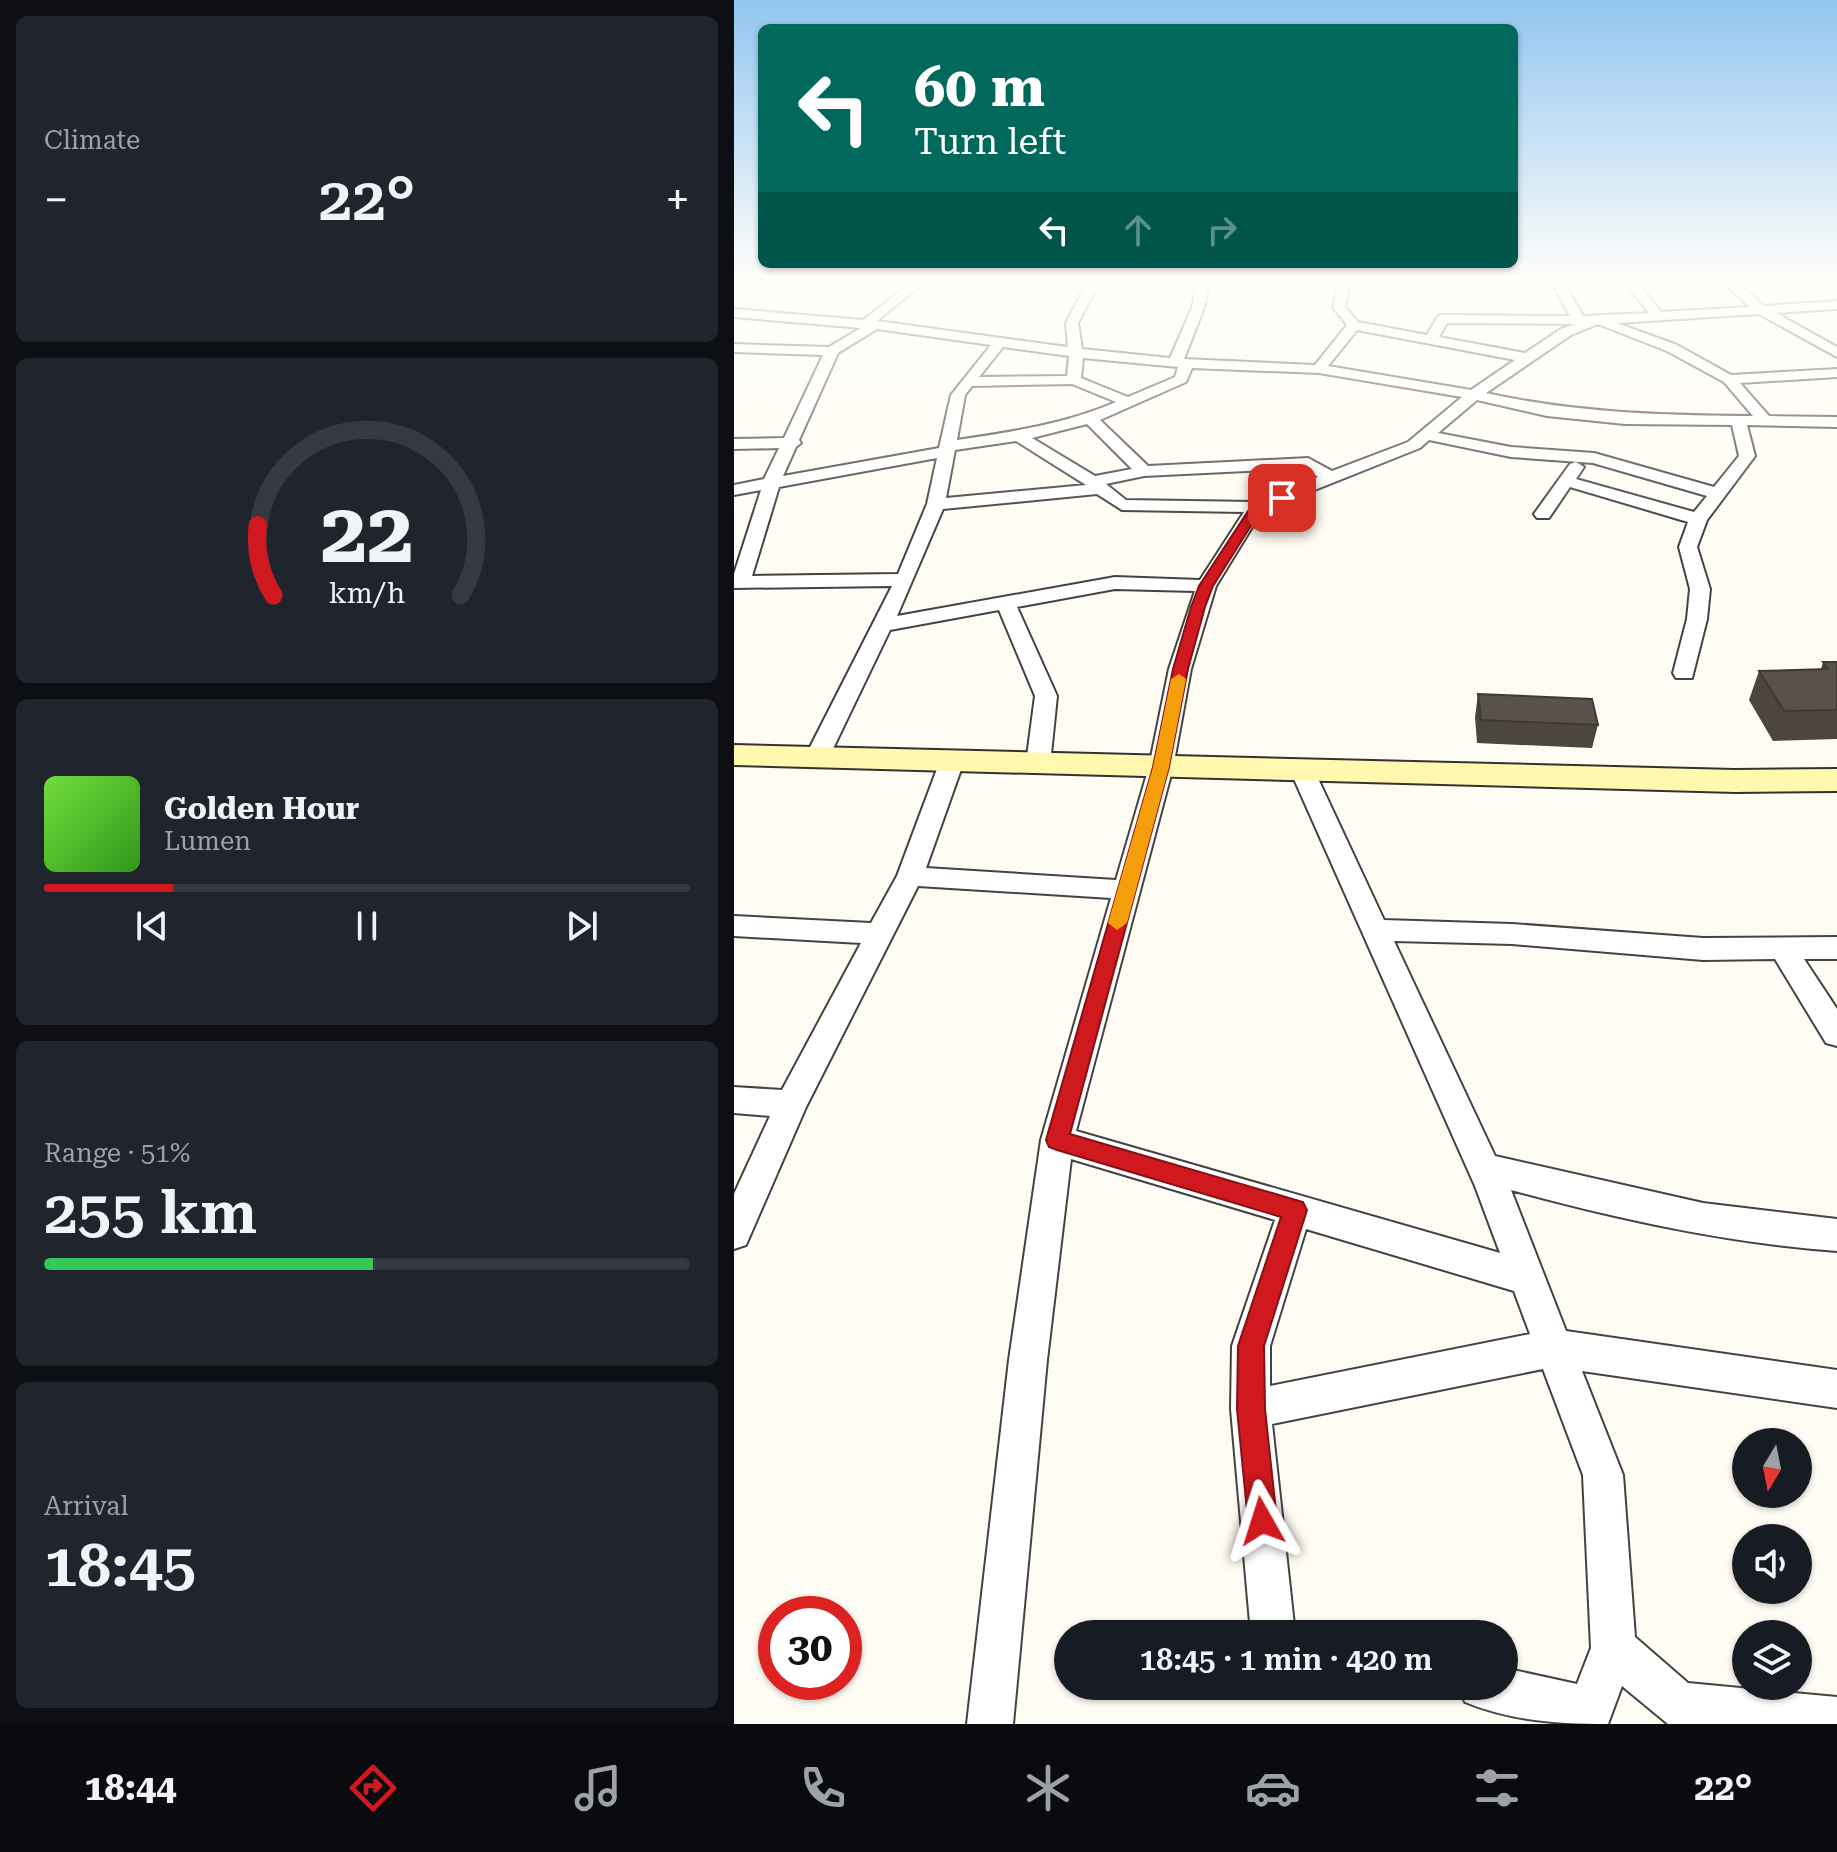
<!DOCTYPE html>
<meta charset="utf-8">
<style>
:root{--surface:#171b24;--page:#20242c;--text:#f1f3f6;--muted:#9ea1a6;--line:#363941;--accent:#cf191e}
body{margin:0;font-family:"Roboto Serif",serif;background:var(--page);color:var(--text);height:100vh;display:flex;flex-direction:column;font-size:30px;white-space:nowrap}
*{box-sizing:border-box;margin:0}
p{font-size:26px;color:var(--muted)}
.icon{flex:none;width:44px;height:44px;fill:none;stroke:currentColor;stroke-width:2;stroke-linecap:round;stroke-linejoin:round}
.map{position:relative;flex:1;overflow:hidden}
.side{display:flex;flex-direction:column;gap:16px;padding:16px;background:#0d0f14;width:734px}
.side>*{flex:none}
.hud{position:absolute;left:24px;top:24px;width:760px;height:244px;border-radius:12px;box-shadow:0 2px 6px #0004;background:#00695c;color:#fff;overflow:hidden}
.needle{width:52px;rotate:190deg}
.controls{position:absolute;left:998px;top:1428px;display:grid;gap:16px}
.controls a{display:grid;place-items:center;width:80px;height:80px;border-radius:50%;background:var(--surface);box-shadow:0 2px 6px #0004;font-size:40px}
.speed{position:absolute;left:24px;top:1596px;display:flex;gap:16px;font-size:40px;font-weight:700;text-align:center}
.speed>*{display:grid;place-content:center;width:104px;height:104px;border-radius:50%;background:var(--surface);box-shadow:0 2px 6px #0004;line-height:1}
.speed .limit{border:12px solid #d22;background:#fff;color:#111}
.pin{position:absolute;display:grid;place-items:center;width:68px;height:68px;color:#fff;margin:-34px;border-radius:16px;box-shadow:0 4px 12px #0006}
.me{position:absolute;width:88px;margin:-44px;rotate:354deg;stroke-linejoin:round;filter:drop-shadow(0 0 6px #0008)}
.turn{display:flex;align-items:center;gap:28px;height:168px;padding:0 24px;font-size:36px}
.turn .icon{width:104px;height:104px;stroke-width:2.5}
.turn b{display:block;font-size:56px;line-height:68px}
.lanes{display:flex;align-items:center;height:76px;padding:0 24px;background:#0003;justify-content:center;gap:40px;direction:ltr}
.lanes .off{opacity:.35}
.big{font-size:60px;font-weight:600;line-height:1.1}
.side .tile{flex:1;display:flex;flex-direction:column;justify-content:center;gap:12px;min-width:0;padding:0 28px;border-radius:12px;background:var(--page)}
.side .dial{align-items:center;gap:0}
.dial svg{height:208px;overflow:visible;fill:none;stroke:var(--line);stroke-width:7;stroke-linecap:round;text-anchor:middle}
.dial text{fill:var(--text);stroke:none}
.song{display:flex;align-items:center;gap:24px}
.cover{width:96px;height:96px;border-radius:12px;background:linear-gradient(135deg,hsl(100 70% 55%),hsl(110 70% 35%))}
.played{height:8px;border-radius:4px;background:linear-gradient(90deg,var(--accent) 20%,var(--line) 20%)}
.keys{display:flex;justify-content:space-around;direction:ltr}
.heat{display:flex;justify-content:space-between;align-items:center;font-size:44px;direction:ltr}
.charge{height:12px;border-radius:6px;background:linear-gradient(90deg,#34c759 51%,var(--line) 0)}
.trip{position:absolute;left:320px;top:1620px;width:464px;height:80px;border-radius:40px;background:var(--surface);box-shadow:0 2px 6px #0004;font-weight:600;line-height:80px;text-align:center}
.dock{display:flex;height:128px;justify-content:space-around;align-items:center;background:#090b0e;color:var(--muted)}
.dock .icon{width:56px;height:56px}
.dock .on{color:var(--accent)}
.dock b{font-size:36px;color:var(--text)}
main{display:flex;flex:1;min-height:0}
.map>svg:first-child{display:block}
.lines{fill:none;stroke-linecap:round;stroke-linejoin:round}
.minor-casing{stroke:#434343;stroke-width:4}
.secondary-casing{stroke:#323232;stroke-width:4}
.minor{fill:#fff;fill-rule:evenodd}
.secondary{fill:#fff8ae;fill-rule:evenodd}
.wall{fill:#4d4640}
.building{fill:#5a514b;stroke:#3f3934;stroke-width:2}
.route{fill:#cf191e;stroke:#871014;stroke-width:2}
.slow{fill:#f59e0b}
</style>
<main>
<section class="side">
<div class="tile"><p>Climate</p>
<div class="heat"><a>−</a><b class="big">22°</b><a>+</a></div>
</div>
<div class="tile dial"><svg viewBox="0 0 100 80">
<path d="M14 69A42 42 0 1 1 86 69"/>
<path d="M14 69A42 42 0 0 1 8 42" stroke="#cf191e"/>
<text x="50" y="56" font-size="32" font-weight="700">22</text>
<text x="50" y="72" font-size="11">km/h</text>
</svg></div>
<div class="tile">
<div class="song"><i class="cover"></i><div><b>Golden Hour</b><p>Lumen</p></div></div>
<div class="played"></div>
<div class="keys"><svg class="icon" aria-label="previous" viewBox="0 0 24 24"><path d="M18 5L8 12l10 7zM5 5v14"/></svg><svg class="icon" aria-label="pause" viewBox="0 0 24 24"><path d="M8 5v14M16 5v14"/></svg><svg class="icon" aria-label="next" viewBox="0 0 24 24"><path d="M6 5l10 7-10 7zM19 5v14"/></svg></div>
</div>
<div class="tile"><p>Range · 51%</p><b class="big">255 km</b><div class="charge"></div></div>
<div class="tile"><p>Arrival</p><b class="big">18:45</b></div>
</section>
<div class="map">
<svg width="1103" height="1724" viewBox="0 0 1103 1724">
<rect width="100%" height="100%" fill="#fffdf3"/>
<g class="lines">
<defs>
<path id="minor" d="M179,281H192L143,321L334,347L332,323L354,281H366L344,323L348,349L436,358L458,308L463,281H475L470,308L450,359L581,365L613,325L599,307L605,281H617L611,307L624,322L693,335L704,316L709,315L836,316L817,281H829L849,316L915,313L890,281H902L927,312L1016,307L988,281H1001L1030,306L1103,301V309L1042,313L1103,347V357L1025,314L883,323L943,345L997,375L1103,369V377L1006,383L1035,416L1103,417V427L1013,425L1021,456L973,520L963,547L976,589L973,619L958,678H942L939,673L953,619L956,589L945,547L954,522L836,487L815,518H803L800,514L836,464L842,462L850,467L842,479L960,512L973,496L859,463L777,457L695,440L686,448L528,511L482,586L457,669L439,767L342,1131L766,1253L741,1186L556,770L560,765H576L580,770L650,920L778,924L969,938L1103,937V959H1070L1103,1009V1046L1092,1043L1041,959L969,960L778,944L660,941L761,1156L969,1203L1103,1219V1251C992,1243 884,1219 777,1190L832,1331L1103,1370V1408L848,1371L889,1475L901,1637L954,1683L1103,1697V1724H934L888,1686L874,1724C825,1724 777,1721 731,1702L724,1686H770V1668L843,1684L857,1648L849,1475L809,1369L538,1424L561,1634H517L497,1409L498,1346L541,1220L337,1159L313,1360L279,1724H233L275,1360L307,1140L377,898L184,886L72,1107L12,1245L0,1249V1194L36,1116L0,1113V1087L48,1090L127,943L0,936V916L137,923L163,876L206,761L210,756H226L230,761L192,868L382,880L415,767L435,669L461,591L381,589L283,607L323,696L316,764L312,769H296L292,764L301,696L265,610L156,630L95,757L91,762H75L71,757L158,586L0,588V574L27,490L0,495V485L30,479L45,448L0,449V439L50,438L89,355L0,352V344L95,347L127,328L0,317V309L129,320ZM713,323L842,324L827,329L791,353L705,337ZM864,324L933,351L990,382L1019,416C927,415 843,413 752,393L837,335ZM143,329L257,345L217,395L205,448L49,476L62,447L67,443L65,440L104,353ZM623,330L781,360L737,390L594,366ZM269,347L335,356L333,376L245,377ZM349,358L444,367L441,377L394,397L347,378ZM458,368L585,373L728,397L674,442L598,471L574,458L414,466L366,420L452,382ZM338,384L382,402C331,424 277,432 223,440L231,395L238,386ZM743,400L813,416L891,424L998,425L1005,456L980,487L860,453L777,447L704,433ZM353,424L398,469L361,476L298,438ZM282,441L352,485L212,498L221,450ZM203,458L193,504L164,574L18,576L45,487ZM571,468L584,477L520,502L392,500L372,484L410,476ZM363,494L388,510L510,512L466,580L381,577L163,616L209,509ZM572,1229L780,1291L796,1334L536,1386V1346Z"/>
<path id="secondary" d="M0,745L1001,770L1103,769V791L1001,792L0,765Z"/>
</defs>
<use href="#minor" class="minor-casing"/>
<use href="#secondary" class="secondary-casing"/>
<use href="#minor" class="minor"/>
<use href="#secondary" class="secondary"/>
</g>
<path class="wall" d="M1089,662H1103V739L1039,741L1015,700L1025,671L1087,669Z
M744,694L864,725L858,748L743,743L741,717Z"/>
<path class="building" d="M1089,662H1103V710L1050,711L1025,671L1094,669Z
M744,694L858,699L864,725L747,720Z"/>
<linearGradient id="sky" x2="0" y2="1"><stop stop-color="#92c5f0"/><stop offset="0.54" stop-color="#fffefa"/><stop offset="1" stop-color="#fffefa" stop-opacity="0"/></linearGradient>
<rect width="1103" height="522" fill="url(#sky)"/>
<path class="route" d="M548,494L552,495V500L527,510L479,586L471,607L454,669L435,767L336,1134L569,1202L573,1210L530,1346L531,1409L543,1521L539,1532L528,1536L518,1532L514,1521L503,1409L504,1346L547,1217L323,1150L315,1147L312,1140L419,767L439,669L457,607L465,586L518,505Z"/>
<path class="slow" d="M445,674L452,679L435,767L393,923L383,930L374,923L419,767L437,679Z"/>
</svg>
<div class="controls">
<a><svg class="needle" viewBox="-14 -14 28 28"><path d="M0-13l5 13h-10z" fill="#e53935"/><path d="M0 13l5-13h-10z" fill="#9ea1a6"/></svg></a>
<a><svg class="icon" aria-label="sound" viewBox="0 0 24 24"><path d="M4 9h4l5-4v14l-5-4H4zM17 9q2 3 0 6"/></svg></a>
<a><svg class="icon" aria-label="layers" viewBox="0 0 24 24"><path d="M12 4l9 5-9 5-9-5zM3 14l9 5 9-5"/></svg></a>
</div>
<div class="speed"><div class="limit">30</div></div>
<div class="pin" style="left:548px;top:498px;background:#d93025"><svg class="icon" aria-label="arrive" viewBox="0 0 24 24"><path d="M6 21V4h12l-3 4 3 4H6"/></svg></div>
<svg class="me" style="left:528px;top:1521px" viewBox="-20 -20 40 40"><path d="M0-17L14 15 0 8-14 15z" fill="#cf191e" stroke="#fff" stroke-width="4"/></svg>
<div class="trip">18:45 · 1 min · 420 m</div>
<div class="hud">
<div class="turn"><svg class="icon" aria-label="left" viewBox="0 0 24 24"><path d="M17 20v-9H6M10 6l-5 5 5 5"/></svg><div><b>60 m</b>Turn left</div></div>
<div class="lanes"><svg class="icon" aria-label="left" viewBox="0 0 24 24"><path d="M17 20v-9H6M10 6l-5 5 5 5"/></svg><svg class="icon off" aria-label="ahead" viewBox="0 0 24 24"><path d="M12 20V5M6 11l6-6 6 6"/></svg><svg class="icon off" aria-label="right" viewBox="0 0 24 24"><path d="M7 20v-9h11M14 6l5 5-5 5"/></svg></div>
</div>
</div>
</main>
<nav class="dock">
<b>18:44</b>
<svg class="icon on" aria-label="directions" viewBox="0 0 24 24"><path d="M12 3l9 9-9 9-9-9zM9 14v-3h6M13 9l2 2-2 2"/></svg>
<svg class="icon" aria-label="music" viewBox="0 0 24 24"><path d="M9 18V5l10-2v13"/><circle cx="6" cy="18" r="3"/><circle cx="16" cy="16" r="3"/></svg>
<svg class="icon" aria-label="phone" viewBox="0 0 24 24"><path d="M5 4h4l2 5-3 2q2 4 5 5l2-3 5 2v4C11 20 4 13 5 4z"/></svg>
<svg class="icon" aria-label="climate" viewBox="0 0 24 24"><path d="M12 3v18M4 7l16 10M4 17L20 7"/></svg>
<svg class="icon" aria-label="car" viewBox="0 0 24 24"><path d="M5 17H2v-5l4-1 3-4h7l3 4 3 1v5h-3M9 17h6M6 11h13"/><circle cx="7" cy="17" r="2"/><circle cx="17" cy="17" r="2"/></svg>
<svg class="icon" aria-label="filters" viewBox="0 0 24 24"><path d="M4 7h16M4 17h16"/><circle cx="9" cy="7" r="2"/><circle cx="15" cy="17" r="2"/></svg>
<b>22°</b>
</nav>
